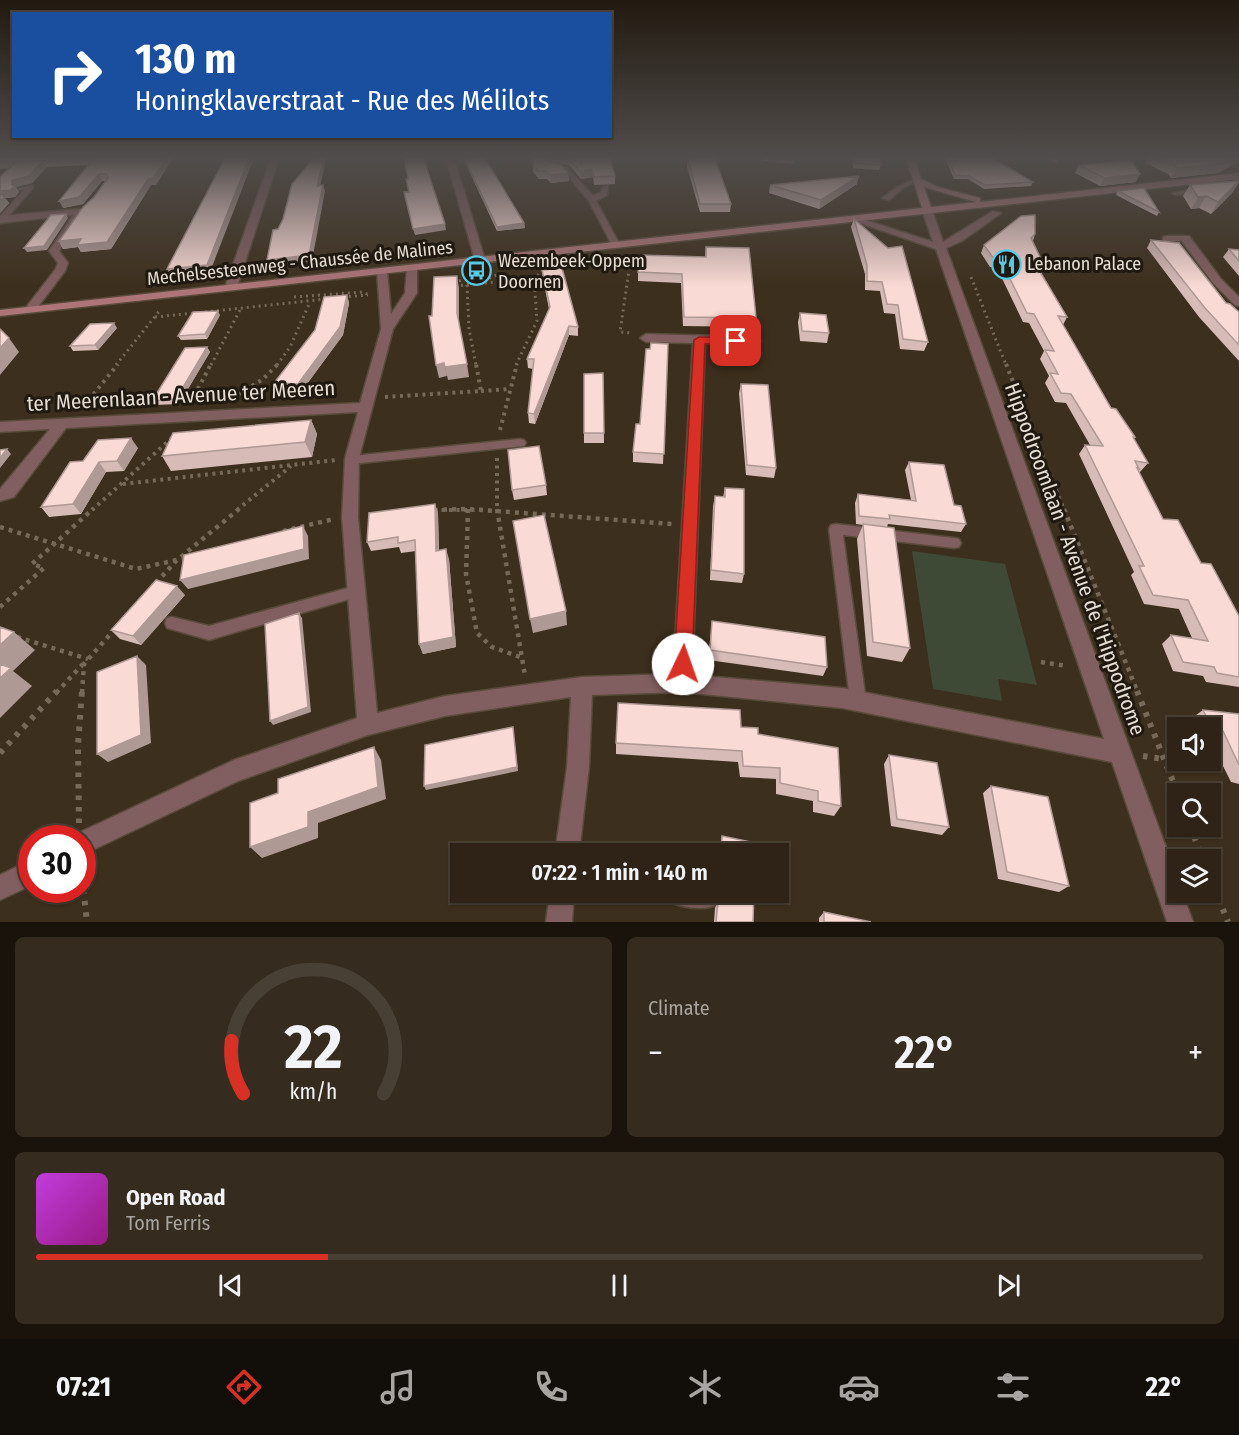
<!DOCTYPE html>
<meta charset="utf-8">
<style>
:root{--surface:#2e2316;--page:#362b1f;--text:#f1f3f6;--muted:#a7a4a1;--line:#494035;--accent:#d93025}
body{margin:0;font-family:"Fira Sans Condensed",sans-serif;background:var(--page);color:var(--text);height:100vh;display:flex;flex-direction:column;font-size:22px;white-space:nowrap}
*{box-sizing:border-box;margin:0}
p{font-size:20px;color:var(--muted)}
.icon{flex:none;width:33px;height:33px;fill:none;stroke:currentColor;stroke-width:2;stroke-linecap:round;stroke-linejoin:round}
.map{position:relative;height:922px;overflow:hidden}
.drawer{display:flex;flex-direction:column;gap:15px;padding:15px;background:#19130c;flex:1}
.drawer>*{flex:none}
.hud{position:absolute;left:12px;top:12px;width:600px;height:126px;border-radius:0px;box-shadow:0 2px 4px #0004,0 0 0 2px var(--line);background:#1a4fa0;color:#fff;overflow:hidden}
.controls{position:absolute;left:1167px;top:717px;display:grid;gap:12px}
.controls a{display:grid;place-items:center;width:54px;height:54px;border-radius:0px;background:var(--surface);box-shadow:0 2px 4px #0004,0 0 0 2px var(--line);font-size:30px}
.speed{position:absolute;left:18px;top:825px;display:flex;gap:12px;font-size:30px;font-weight:700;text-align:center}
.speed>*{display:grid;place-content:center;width:78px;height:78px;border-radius:50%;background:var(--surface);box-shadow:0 2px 4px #0004,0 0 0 2px var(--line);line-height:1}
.speed .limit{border:9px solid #d22;background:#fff;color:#111}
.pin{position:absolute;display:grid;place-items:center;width:51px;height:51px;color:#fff;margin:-26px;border-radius:12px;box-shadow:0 3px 9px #0006}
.me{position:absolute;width:66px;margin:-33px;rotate:3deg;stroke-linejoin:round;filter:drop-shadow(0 0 4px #0008)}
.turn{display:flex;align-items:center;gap:21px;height:126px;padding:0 24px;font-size:27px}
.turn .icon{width:78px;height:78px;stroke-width:2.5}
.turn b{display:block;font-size:42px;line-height:51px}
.big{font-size:45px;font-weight:600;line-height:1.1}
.drawer .tile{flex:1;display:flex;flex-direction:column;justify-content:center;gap:9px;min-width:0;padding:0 21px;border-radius:9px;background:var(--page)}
.drawer .dial{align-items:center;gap:0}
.dial svg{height:156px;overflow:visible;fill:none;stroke:var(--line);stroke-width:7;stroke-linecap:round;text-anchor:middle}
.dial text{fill:var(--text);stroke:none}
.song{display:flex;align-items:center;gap:18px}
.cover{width:72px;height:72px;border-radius:9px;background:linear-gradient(135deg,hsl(290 70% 55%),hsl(310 70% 35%))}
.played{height:6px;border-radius:3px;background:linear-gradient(90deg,var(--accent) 25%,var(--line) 25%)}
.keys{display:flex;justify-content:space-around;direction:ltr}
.heat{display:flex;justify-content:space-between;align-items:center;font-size:33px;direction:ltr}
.drawer .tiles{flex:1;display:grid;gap:15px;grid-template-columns:1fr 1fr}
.tile:last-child{grid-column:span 2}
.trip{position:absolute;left:450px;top:843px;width:339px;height:60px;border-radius:0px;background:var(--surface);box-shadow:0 2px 4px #0004,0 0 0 2px var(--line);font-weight:600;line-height:60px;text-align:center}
.tab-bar{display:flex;height:96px;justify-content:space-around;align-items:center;background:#120e09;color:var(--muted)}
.tab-bar .icon{width:42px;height:42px}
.tab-bar .active{color:var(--accent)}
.tab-bar b{font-size:27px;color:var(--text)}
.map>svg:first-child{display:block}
.green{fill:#3f4a36}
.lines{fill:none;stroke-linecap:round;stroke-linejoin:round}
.lane-casing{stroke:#584b3a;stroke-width:3}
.street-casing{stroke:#584b3a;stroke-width:3}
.secondary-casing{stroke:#584b3a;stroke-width:3}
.path-far3{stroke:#756959;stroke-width:3;stroke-dasharray:2 4;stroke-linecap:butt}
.path-far2{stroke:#756959;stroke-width:4;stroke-dasharray:3 4.5;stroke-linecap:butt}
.path-far1{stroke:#756959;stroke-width:4.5;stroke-dasharray:4 5;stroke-linecap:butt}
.path{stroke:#756959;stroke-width:6;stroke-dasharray:4.5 7;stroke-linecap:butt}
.lane{fill:#815e5f;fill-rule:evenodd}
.street{fill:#815e5f;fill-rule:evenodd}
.secondary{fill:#ad7578;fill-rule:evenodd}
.wall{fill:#d7bbb7}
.shaded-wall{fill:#af9995}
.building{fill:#fadad5;stroke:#af9995;stroke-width:1.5}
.route{fill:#d93025;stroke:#8d1f18;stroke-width:1.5}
.labels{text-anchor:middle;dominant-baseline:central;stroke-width:6;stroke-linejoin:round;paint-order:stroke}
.far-poi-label{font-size:18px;fill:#e7ded3;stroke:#1f1911;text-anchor:start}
.far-street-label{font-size:18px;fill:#e7ded3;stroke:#1f1911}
.street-label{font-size:21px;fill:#e7ded3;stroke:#1f1911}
</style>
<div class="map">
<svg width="1239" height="922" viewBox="0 0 1239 922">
<rect width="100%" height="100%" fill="#3d2f1d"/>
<path class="green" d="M912,551L1005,564L1037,685L998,679L1002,701L933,689Z"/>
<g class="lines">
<defs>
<path id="lane" d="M551,165L567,167L593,196L601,192L604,186H608L607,195L596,201L620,245L619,247L612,245L589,201L563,170L549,168L548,167Z
M915,179L920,180L903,188L889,200L882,198L899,186Z
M31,185L33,186V188L5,220H0V216L24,190H18V188Z
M1202,188L1206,190L1204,191L1176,195L1172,193Z
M520,439L524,440L526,443L524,446L352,464L346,460L352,456Z
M836,524L954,538L959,539L961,543L959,547L954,548L843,535L866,701L864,706L858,709L852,706L850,701L829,529L831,525Z
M355,586L360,588L362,592L360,596L209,640L167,628L165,623L167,618L172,617L209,626Z"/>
<path id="street" d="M271,158H279L237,287L231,290L227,289L225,287Z
M446,158H454L485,260L484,262L475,260Z
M927,207L932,210L943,242L993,211L1001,213L962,241L946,248L1178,880V892H1182L1193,922H1167L1112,762L842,708L682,692L592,695L589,767L579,854H555L567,767L571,697L445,716L368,735L238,781L82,855V838H72L74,835L234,760L357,718L342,517L345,458L358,412L66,428L14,497L0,501V489L50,429L0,432V422L360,403L381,329L377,271L382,268L387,271L391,314L405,293L407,268L412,265L417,268V293L393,329L359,458L358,517L377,713L445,696L582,677L673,674L693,343L646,342L640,338L646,334L754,337L760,341L758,344L705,343L692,675L842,688L1104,739L936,249L848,219L856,217L933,242L922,210Z
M80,209L85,212L59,251L68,263L65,271L34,312H26L24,310L55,270L58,263L49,251L73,215L0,223V216Z
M1167,236H1189L1221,279L1239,297V306L1235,305L1213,283L1182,241H1163V237Z
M32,859V885L0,900V875Z
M550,892H574L572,922H546Z
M664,892H718L719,896L716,905C701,911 682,907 667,901Z"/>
<path id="secondary" d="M906,158H914L921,179L938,187L980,198V202L1239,173V179L0,316V310L922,208ZM924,187L976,202L931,207Z"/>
</defs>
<use href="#lane" class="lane-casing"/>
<use href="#street" class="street-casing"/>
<use href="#secondary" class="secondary-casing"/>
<path class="path-far3" d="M631,256L620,332L631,333
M971,277L1006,365
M453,282L484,276
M478,283L501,273
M467,285L469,329L476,365
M455,286L534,278
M294,297L362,292L367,294
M343,297L368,295
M205,312L326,299
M155,317L195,313
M116,365L161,309
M211,365L241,308
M277,365L290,347L310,302
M516,365L537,321L534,278L545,270"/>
<path class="path-far2" d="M1006,364L1064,510
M481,391L509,389
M385,397L481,391L476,364
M233,398L263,379L278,364
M191,402L211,364
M84,406L118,364
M500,430L517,364
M497,458V510
M123,484L336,460
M92,510L173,437
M237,510L291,466
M434,510H486"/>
<path class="path-far1" d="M468,509L466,574L477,633L492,647L520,657
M497,509L525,676
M1064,509L1138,693
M434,510L468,509L672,524
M0,527L136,569L186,558
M283,531L334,519
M156,583L176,561L239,509
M0,607L44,568L32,564L93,509
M17,637L88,659
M1041,662L1067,666
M1112,673L1130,676
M56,693L83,664
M82,693L84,664L115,629"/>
<path class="path" d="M1137,691L1178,794
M0,753L57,691
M1143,756L1163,759
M79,823L78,745L82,691
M1190,826L1203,860
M1210,877L1228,922
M82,878L87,922"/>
<use href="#lane" class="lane"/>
<use href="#street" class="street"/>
<use href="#secondary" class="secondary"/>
</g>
<path class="wall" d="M0,158H190L172,159L156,185H151L111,249L81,252L78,247L63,249L59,241L94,197L105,181H102L83,204L63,208L88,165L47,167L32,183L16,187L19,192L15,197L5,198L9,203L0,213V177L9,168L0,169Z
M463,158H485L524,223L525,228L497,231Z
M532,158H610L615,176V184L594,185L593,177L581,179L569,165L561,164L568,173L569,181L551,183L547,179H539L533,172Z
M694,158H715L731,204L730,212H700L687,167L688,159H694Z
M763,158H794L793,164L763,161Z
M852,158H879L881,165L879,170L853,168Z
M945,158H992L1033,182L1031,186L984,189L968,179H954Z
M1046,158H1059L1056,163Z
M1148,158H1239V161L1218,173L1171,178L1168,174L1145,163Z
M1079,165L1136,182L1100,186L1075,173Z
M1239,182L1232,193L1211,214L1199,208L1191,209L1183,196L1190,185Z
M857,184L819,209L769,193L770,185Z
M1118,191L1159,212L1157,216L1116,195Z
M854,219L928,342L924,351L900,349L895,314L884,313L880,291L865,290V274L851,227Z
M1035,234L1033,241L1041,259L1039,264L1042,271L1041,273L1067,317L1063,325L1111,408L1135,437L1134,439L1148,463L1140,472H1139L1163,519L1201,563L1239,616V687L1206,682L1203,676L1173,671L1162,644L1171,635L1192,638L1179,609L1144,604L1131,575L1134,572L1079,454L1085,445H1090L1066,403L1055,402L1045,383L1049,376L1040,359L1044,351L1029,323L1023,322L997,268L990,267L981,253L984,245Z
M1151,240L1226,303L1239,312V361L1199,317L1147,248Z
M706,247L756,318L754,327L683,326L681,283L638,281V272L705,257Z
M1229,249L1239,250V276L1223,257Z
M542,270L578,327V336L569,335L535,424L529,423L528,413L533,369L528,368L527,359L549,309L543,279Z
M347,295L349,303L343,335L301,392L277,391L274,383Z
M800,313L829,333L827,343L800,341L798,322Z
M220,315L207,339L181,340L178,336Z
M117,328L98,350L73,351L70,346Z
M668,344L663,464L633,462V452L640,424L650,349Z
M207,347L210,352L179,404L155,405L152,401Z
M603,373L604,443H584V433Z
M741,384L776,468L774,478L746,475L739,393Z
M311,420L317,434L312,457L171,471L162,456Z
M138,448L124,471L106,472L81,514L49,517L41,507L83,461Z
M909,462L954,505L966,524L961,532L888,524L887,527L910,648L902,662L867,656L857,539L863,525L856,524L855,503L858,494L911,500L905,470Z
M546,485L547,495L514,500L512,490Z
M725,488L744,574L742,583L710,580L713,506L715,496L723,497Z
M435,504L438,514L439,551L449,559L456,647L423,654L419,644L416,551L401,553L399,547L371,551L367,542Z
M185,595L141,645L120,639L111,630Z
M712,621L827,667L823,676L708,660Z
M1203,710L1239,714V784L1231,782L1210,740V728H1196L1192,718Z
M741,727L758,734L841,806L834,816L813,812V801L776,794V779L740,777L738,762L616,754V743Z
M889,755L949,827L942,835L891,826L884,764Z
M991,786L1069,886L1059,892L998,879L983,793Z
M722,836L756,854H719L720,844Z
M720,892H754L753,922H714L715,908L721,895Z
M824,912L871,922H819V918Z"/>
<path class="shaded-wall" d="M167,158H190L172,159L156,185H151L111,249L81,252L78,247L63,249L59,241L148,179Z
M249,158H254L210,272L171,276L167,269Z
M324,158H326L319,192L317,186Z
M546,158H551V163L546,169Z
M1233,158H1239V161L1218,173L1171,178L1177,168Z
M43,161L47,167L32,183L16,187L19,192L15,197L5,198L9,203L0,213V191L12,185V180Z
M592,169L593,177L581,179L580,171Z
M568,173L569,181L551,183L550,175Z
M99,174L102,181L83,204L63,208L59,201Z
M1140,174L1136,182L1100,186L1104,178Z
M859,176L857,184L819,209L821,200Z
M1239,182L1232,193L1211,214L1218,202Z
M323,185L325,191L312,261L269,266L267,260Z
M1206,196L1199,208L1191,209L1198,197Z
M66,214L68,218L47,250L27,252L24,248Z
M524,223L525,228L497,231V227Z
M445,224L446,230L415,235L413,229Z
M457,276L459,288V326L457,313Z
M347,295L349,303L343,335L301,392L298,384Z
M218,311L220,315L207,339L205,334Z
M114,323L117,328L98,350L95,345Z
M569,326V335L535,424L534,414Z
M9,338L19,352L0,375V348Z
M207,347L210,352L179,404L176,399Z
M444,363L447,376L439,378L436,365Z
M467,364L469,377L448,380L445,367Z
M311,420L317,434L312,457L305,442Z
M131,438L138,448L124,471L117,461Z
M7,449L11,454L0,468V458Z
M99,462L106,472L81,514L73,504Z
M435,504L438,514L439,561L436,551Z
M303,526L308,536L309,559L188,589L180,580Z
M446,549L449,559L456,647L423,654L419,644Z
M177,586L185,595L141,645L133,636Z
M566,611L567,625L533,633L530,619Z
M299,613L302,618L311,712L273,725L270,721Z
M14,632L35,650L13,671L32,686L0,718V645Z
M137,656L146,665L151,743L108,762L97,754Z
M513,727L518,771L426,790L424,786Z
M374,747L381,760L386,799L318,823V838L262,858L250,847L308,812Z"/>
<path class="building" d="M0,158H167L153,178L148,179L107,242L77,245L81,239L59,241L83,207L94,197L108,178L106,174H99L79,197L59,201L94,158L43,161L28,176L12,180V185L15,186L10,190L0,191V177L16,161L0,162Z
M225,158H249L207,265L167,269Z
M314,158H324L317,186L323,185L309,255L267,260L273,230L278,229L283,219L292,184Z
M404,158H425L427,169L445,224L413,229L404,192H409L406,179H408Z
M464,158H485L524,223L497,227Z
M532,158H546V161L561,164L568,173L550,175L546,171H538L533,164Z
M567,158H610L615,176L594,177L592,169L580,171Z
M695,158H715L731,204H700L688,159H695Z
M854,158H879L881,165L854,163Z
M948,158H992L1033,182L985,185L969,176L955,175Z
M1161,158H1233L1225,163L1177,168L1173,163Z
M1131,160L1140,174L1104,178L1079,165Z
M859,176L821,200L770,185Z
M1239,181L1218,202L1206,196L1198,197L1190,185Z
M1144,188L1159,212L1118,191Z
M0,193L4,197L0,201Z
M66,214L44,246L24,248L51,215Z
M1035,215V234L1031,238L1041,259H1036L1042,271L1039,270L1067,317L1058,316L1111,408L1116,409L1135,437H1133L1148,463L1135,461L1139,469L1137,468L1163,519L1178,520L1201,563L1211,564L1239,616V677L1217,673L1214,667L1183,662L1171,635L1208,641L1188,600L1153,595L1139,566H1144L1085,445L1103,446L1071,394L1061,393L1050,373L1058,374L1045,350L1054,351L1034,314L1027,313L1000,259H994L984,245L1021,216Z
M854,219L888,248L902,246L928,342L903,339L898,305L887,304L882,282L867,281V265Z
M1151,240L1179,243L1226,303L1230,304L1239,312V345L1205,308Z
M706,247L749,248L756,318L684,317L682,274L638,272L640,255L706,257Z
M1229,249L1239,250V261Z
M562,268L578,327L569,326L534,414L528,413L534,359H527L550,307L542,270Z
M457,276V313L467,364L445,367L444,363L436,365L429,316H432L434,277Z
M347,295L340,327L298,384L274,383L315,330L324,297Z
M218,311L205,334L178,336L193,312Z
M800,313L826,315L829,333L802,331Z
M114,323L95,345L70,346L90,324Z
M0,329L9,338L0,348Z
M651,343L668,344L664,454L633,452L636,424H640L646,349H650Z
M207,347L176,399L152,401L185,348Z
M603,373L604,433H584V374Z
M741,384L768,385L776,468L747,465Z
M311,420L305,442L162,456L173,433Z
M131,438L117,461L99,462L73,504L41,507L70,462L83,461L98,440Z
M539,446L546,485L512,490L508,450Z
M7,449L0,458V450Z
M909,462L944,465L954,505L961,506L966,524L889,515L890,519L859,516L858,494L916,501Z
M725,488L744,489V574L711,570L715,496L725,497Z
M435,504L436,551L446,549L453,637L419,644L415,540L398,543V537L367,542L369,513Z
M544,515L566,611L530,619L513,521Z
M863,524L894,528L910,648L873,642Z
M303,526L304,549L180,580L184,555Z
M156,580L177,586L133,636L111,630Z
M299,613L308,707L270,721L265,624Z
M712,621L825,637L827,667L710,650Z
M0,627L14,632L0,645Z
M137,656L141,735L97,754V672Z
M0,664L11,668L0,678Z
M618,703L740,710L741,727L758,728V734L838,748L841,806L818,801V791L780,783V768L743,766L742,751L616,743Z
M1203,710L1239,714V765L1223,731L1213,730Z
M513,727L517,767L424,786L425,745Z
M374,747L378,787L308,812V827L250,847V803L278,793V779Z
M889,755L937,763L949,827L897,819Z
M991,786L1048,797L1069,886L1007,872Z
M722,836L756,843V854H721Z
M722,892H754L753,922H716L718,901Z
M824,912L871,922H824Z"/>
<linearGradient id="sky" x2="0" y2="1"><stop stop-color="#221a10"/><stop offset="0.55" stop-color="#514d4c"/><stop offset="1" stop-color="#514d4c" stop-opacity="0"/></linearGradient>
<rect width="1239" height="287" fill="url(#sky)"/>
<path class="route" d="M699,337H736L741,341L736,344H705L692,664L689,669L683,672L676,669L674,664L694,340Z"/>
<defs>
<symbol id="restaurant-ring" viewBox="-11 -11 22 22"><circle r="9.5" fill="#1f1911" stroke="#58c9e3" stroke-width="1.5"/><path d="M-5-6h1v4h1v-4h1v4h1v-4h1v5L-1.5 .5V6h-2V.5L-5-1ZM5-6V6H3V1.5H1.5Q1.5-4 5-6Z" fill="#58c9e3"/></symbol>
<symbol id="bus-ring" viewBox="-11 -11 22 22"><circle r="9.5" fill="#1f1911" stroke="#58c9e3" stroke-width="1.5"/><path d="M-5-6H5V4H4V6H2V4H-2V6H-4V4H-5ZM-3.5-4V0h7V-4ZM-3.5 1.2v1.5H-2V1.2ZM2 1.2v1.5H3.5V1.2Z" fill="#58c9e3"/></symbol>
</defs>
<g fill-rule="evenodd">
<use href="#restaurant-ring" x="990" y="248" width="33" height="33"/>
<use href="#bus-ring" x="460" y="254" width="33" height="33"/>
</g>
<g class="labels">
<g class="far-poi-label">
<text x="498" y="261">Wezembeek-Oppem<tspan x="498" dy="21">Doornen</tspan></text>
<text x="1027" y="264">Lebanon Palace</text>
</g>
<g class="far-street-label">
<text transform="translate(300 263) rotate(-6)">Mechelsesteenweg - Chaussée de Malines</text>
</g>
<g class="street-label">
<text transform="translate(181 396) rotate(-3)">ter Meerenlaan - Avenue ter Meeren</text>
<text transform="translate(1075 559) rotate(70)">Hippodroomlaan - Avenue de l'Hippodrome</text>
</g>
</g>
</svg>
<div class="controls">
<a><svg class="icon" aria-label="sound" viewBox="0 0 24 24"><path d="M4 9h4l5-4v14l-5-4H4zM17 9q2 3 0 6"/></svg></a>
<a><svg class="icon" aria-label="search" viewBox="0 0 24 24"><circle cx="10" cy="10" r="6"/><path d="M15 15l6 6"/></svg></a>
<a><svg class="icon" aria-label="layers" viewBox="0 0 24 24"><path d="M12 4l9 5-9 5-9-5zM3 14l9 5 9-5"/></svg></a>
</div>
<div class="speed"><div class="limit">30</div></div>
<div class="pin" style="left:736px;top:341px;background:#d93025"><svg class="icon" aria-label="arrive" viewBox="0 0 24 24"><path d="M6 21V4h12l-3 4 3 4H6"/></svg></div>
<svg class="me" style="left:683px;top:664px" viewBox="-20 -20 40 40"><circle r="19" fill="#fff"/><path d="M0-13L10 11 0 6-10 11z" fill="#d93025"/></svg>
<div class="trip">07:22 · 1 min · 140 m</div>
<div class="hud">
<div class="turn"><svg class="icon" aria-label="right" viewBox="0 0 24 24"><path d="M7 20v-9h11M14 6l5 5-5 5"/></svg><div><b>130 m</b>Honingklaverstraat - Rue des Mélilots</div></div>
</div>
</div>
<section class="drawer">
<div class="tiles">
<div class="tile dial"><svg viewBox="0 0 100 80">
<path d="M14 69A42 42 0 1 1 86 69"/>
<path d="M14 69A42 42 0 0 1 8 42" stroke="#d93025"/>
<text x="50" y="56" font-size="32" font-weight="700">22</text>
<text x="50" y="72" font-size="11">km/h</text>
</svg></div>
<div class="tile"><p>Climate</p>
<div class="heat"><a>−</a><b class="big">22°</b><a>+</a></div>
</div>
<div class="tile">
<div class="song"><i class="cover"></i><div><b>Open Road</b><p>Tom Ferris</p></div></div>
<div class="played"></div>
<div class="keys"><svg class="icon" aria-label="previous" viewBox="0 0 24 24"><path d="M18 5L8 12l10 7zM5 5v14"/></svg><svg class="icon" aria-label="pause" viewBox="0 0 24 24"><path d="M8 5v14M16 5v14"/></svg><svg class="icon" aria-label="next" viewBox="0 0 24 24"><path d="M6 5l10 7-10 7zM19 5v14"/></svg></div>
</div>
</div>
</section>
<nav class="tab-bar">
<b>07:21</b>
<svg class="icon active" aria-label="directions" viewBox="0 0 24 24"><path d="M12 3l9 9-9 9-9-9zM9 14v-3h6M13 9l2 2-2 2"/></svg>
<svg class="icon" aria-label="music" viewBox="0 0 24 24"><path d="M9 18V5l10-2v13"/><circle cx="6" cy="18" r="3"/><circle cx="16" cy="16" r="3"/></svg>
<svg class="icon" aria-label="phone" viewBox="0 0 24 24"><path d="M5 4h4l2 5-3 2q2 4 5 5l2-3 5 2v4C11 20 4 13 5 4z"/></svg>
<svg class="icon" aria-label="climate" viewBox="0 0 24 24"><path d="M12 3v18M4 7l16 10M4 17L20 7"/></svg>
<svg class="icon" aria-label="car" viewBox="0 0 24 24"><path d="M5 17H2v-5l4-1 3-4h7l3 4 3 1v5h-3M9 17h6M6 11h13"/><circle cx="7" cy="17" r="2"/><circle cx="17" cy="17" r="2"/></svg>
<svg class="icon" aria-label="filters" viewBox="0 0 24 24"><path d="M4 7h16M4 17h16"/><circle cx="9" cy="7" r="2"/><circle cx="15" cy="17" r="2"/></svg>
<b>22°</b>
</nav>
